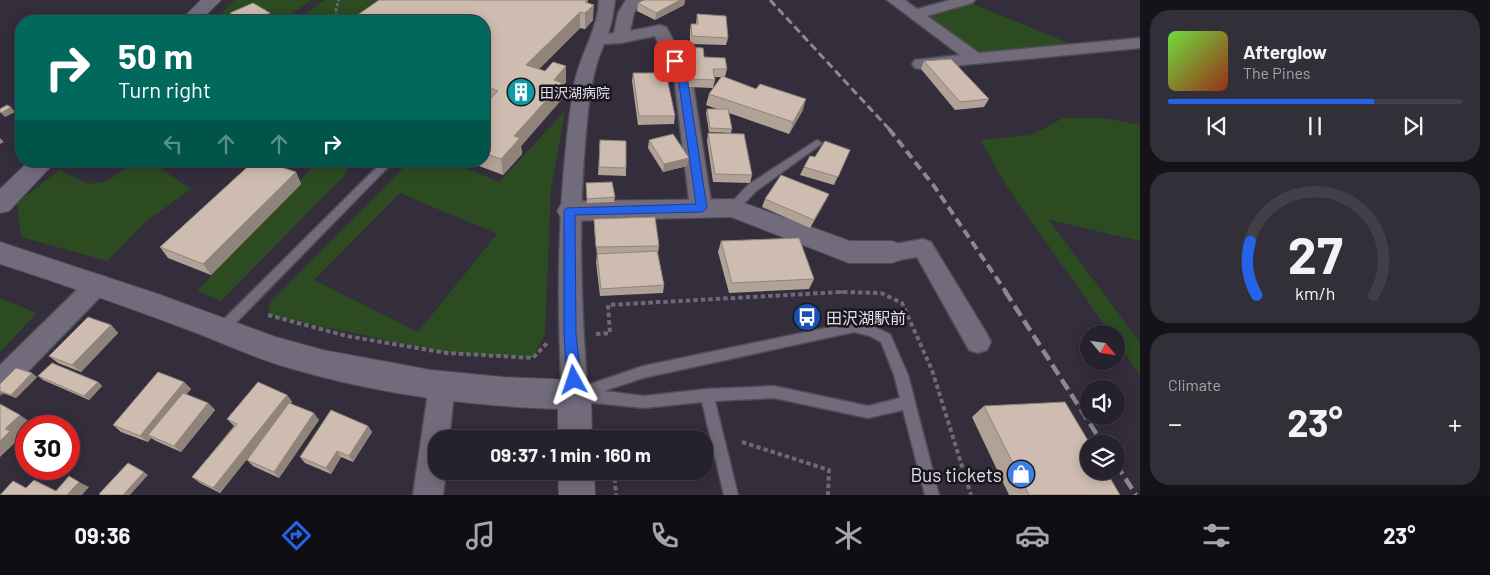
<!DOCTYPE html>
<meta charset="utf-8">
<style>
:root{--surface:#26222d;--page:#322f39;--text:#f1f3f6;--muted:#a4a4aa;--line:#423f49;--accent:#2563eb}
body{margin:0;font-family:Barlow,"Noto Sans JP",sans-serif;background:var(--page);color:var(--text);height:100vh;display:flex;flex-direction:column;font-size:19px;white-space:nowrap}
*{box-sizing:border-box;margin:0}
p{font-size:16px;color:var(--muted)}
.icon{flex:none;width:28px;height:28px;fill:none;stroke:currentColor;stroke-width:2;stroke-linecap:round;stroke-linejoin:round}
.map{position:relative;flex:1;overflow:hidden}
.sheet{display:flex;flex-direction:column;gap:10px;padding:10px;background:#151319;width:350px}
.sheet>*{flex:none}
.guide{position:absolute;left:15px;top:15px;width:475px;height:152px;border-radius:20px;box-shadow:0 2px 12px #0003,0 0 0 1px var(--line);background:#00695c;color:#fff;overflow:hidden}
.needle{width:32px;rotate:119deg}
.tools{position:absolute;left:1080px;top:325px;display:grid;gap:10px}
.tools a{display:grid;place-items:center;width:45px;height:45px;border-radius:50%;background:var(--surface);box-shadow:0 2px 12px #0003,0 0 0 1px var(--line);font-size:25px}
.speed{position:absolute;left:15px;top:415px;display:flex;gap:10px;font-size:25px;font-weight:700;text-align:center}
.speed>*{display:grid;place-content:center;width:65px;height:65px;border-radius:50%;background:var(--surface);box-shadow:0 2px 12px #0003,0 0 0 1px var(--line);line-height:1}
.speed .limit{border:8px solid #d22;background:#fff;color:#111}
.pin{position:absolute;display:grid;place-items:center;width:42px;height:42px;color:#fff;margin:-21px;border-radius:10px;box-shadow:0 2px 8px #0006}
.me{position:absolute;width:55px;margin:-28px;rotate:355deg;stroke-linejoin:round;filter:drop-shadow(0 0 4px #0008)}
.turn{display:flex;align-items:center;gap:18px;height:105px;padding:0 20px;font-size:22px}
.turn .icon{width:65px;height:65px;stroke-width:2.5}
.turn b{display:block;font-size:35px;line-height:42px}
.lanes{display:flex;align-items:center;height:48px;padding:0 20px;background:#0003;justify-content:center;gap:25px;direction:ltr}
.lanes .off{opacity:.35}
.big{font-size:38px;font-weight:700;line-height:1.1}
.sheet .tile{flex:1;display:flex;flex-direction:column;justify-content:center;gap:8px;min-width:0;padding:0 18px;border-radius:20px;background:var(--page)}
.sheet .dial{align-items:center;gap:0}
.dial svg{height:130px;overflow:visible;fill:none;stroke:var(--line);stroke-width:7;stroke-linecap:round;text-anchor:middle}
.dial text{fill:var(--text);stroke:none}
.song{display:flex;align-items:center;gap:15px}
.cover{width:60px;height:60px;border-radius:8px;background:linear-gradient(135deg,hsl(100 70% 55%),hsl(10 70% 35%))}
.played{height:5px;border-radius:2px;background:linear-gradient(90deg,var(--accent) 70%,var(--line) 70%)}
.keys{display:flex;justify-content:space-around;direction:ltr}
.heat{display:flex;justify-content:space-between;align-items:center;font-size:28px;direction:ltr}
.trip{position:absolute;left:428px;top:430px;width:285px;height:50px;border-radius:20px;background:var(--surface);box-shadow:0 2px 12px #0003,0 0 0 1px var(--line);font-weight:700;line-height:50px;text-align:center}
.menu{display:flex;height:80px;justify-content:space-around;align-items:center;background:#0f0e12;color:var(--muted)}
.menu .icon{width:35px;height:35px}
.menu .on{color:var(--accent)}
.menu b{font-size:22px;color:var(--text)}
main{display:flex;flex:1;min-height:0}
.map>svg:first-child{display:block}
.green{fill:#2c4b21;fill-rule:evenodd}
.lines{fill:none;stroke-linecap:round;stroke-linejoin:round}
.service-casing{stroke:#4f4b56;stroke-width:3}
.minor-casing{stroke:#4f4b56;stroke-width:3}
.tertiary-casing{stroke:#4f4b56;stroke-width:2}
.path-far2{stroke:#6e6976;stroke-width:2.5;stroke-dasharray:3 2;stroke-linecap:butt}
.path-far1{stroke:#6e6976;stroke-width:3;stroke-dasharray:4 2.5;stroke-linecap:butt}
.path{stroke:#6e6976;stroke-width:4;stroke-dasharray:4.5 3;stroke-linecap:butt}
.service{fill:#716b7b;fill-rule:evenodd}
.minor{fill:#716b7b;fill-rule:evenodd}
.tertiary{fill:#716b7b;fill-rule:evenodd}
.rail-far2{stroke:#8b8793;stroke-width:3;stroke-dasharray:8 4;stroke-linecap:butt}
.rail-far1{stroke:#8b8793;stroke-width:4;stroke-dasharray:9 5;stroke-linecap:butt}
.rail{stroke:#8b8793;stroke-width:4.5;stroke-dasharray:12 5.5;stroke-linecap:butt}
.wall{fill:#b0a296}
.shaded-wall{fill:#90847a}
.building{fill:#cdbcaf;stroke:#90847a}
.route{fill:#2563eb;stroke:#184099}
.labels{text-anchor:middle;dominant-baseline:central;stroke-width:5;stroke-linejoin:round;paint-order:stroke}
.far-poi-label{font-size:14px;fill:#e3e0e9;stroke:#1a171e;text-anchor:start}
.poi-label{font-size:16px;fill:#e3e0e9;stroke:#1a171e;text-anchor:start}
.near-poi-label{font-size:19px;fill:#e3e0e9;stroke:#1a171e;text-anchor:end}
</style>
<main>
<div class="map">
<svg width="1140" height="495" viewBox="0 0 1140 495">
<rect width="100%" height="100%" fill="#332d3c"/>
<path class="green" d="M235,0H311L283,21H214Z
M324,0H400L372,21H328L329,19L303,16Z
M971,3L1073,45L976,55L923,15Z
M565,111L551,189L545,333L533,358L447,353L268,315L270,303L410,161H450L499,182ZM400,193L497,234L418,332L314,280Z
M1063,118H1105L1140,125V241L1049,220L1140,342V375L1116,341V334H1111L1009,190L980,140L1032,135Z
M138,161H150L191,189L144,223L107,261L21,237L17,203L59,170L88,184L105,182Z
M318,161H349L346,174L221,301L197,291Z
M0,298L37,313L0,352Z"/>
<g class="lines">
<defs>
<path id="service" d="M817,140L822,143L820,145L756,191L737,211H729L728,208L729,205L748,185Z
M383,161H394L226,333L222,334L218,333L216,329L218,325Z
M854,322L872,326L890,334L908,375L939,495H925L903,410L868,418L774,398L715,401L738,495H724L702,402L644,408L575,401L570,399L568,395L570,391L643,366ZM854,332L870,336L881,342L894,375L900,398L868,406L774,386L707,389L644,396L604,391L643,378Z"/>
<path id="minor" d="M599,0H615L612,20L608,34L614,33L618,13L626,0H642L634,13L630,31L660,25L666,27L668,30L692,77L712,208L709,213L701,216L693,213L690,208L674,77L655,36L621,43L604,44C590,76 588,109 585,144C578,228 581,311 588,395L585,404L575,407L565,404L562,395C556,293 558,192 573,91C577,59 598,32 599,0Z
M887,0H905L917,9L950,0H975L972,3L927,16L979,53L1140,38V48L921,69L915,68L912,64L915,60L960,55Z
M923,239L931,242L987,334L991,342L987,350L978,353L969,350L917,257L891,261L883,258L880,252L883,246Z
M98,275L106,277L110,284L106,291L9,391L0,395V365L90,277Z
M442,374L451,377L455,386L449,439H436V471H446L443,495H413L429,386L433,377Z"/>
<path id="tertiary" d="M201,0H221L200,21H180Z
M29,161H56L9,211L0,213V189Z
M733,199L850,241H891L901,244L905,252L901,260L891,263H849L731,217L570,221L561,218L557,211L561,204L570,201Z
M0,242L158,294L276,337L323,350L431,370L503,377L575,380L587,384L591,395L592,439H558V409C467,406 377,394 289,368C254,358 221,342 186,329C125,306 62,284 0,264Z
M558,471H594L595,495H559Z"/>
</defs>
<use href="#service" class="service-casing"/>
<use href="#minor" class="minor-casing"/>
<use href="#tertiary" class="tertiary-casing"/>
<path class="path-far2" d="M337,21L336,9L339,0"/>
<path class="path-far1" d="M840,292H844"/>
<path class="path" d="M268,315L347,336L447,353L533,358L547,343
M596,334L610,333L608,305L841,292L881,293L902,303L932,370L971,495
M742,442L829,470L828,495
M614,471L616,495"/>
<use href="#service" class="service"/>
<use href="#minor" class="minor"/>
<use href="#tertiary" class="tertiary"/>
<path class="rail-far2" d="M770,0L890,130"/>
<path class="rail-far1" d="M889,129L934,186L1006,292"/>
<path class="rail" d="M1005,291L1103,444
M1116,464L1136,495"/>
</g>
<path class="wall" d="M644,0H685L684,5L655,20L637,11L638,3Z
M588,3L593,20L585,29L580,28L539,69L566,82L562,87V99L521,146L522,154L503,175L474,164V161H484V105L487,102L484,101V21Z
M230,13L273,21H234Z
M697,14L728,38L726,45L690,44V31L691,24H696Z
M686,47L727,69L725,77L803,110L789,134L729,113L732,129L731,133L709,132L706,113L707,109H717L706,105L709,94L721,77H714L715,80L713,88L689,87L685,55Z
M924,61L989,99L984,107L955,110L921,69Z
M633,73L675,116L674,124L638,125L632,81Z
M708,133L752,175L750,183L713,182L707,141Z
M600,140L626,168V176L598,175Z
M649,140L687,166L663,172L648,148Z
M850,150L834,185L800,175L804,167Z
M113,161H133L123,168Z
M296,172L301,184L211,275L168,258L160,247Z
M586,183L615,197L614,202L587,203Z
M829,194L825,202L810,228L762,207L765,199Z
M594,219L659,246L658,253L664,285L663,293L600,296L596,262L597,255L594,227Z
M721,241L814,279L809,289L729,293L718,252Z
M111,325L118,333L81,372L58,363L49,356Z
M38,376L98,382L102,386L89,400L43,380Z
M37,377L16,398L0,392V384Z
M184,382L191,389L186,394L208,403L215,410L181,452L156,441L151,438L148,442L121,432L113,425Z
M287,395L292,402L290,404L319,420L279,478L253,466L247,460L259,444L220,493L200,483L192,477L234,426L227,419Z
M984,406L1120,495H1009L972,417Z
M368,426L372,432L353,462L341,457L331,474L305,463L300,457Z"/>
<path class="shaded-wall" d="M588,0V11L594,5L593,20L585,29V2Z
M680,0H685L684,5L655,20L656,13Z
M580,12V28L527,81L526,65Z
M270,13L272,21H252Z
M566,66V82L562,87V99L521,146L522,154L503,175L501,159L514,136L554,80Z
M806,99L803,110L789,134L793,122Z
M11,107L15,112L5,117L1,113Z
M0,138L4,142L0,144Z
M689,158L687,166L663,172L664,164Z
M118,161H133L123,168Z
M296,172L301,184L211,275L203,264Z
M829,194L825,202L810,228L814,220Z
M111,325L118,333L81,372L72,365Z
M32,373L37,377L16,398L11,395Z
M98,382L102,386L89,400L84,396Z
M184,382L191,389L152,437L148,435L151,438L148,442L140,436Z
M287,395L292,402L220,493L213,488Z
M208,403L215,410L181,452L174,446Z
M314,413L319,420L279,478L274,472Z
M20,415L30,422L16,435L20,438L0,457V441L5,429Z
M368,426L372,432L353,462L349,456Z
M337,451L341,457L331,474L326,468Z
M144,472L148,475L130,495H123Z
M79,482L89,487L82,495H67Z"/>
<path class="building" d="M379,0H588L585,2L594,5L585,13L580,12L526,65L545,71L553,62L566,66L554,80L562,83L514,136L520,138L501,159L484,153V105L498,91L484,86V21H349Z
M644,0H680L656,13L638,3Z
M253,3L270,13L252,21H243L230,13Z
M697,14L726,16L728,38L692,36L691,24H698Z
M300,15L321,17L317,21H294Z
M686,47L703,48L704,57L725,58L727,69H713L715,80L690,79Z
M951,59L989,99L960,102L924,61Z
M633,73H666L675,116H639Z
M722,76L756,89L760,84L806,99L793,122L709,94Z
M7,105L11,107L1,113L0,112V109Z
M707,109H728L732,129L710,128Z
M708,133L744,134L752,175L715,174Z
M673,134L689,158L664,164L649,140Z
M600,140L626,141V168L599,167Z
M825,141L850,150L838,177L804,167L810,156L815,157Z
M254,161H262L296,172L203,264L160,247Z
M781,175L829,194L814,220L765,199Z
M612,182L615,197L587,199L586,183Z
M655,217L659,246L596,247L594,219Z
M799,238L814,279L732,283L721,241Z
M657,251L664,285L601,289L597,254Z
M88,317L111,325L72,365L49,356Z
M52,363L98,382L84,396L38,376Z
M16,368L32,373L11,395L0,391V384Z
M158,372L184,382L140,436L113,425Z
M258,382L287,395L213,488L192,477L237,424L227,419Z
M183,393L208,403L174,446L148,435Z
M1065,402L1090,444H1089V471H1106L1120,495H1029L984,406Z
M289,403L314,413L274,472L247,460Z
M0,404L20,415L5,429L10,431L0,441Z
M331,410L368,426L349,456L337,451L326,468L300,457Z
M128,463L144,472L123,495H101L99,494Z
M69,476L79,482L67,495H0L13,481L26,488L34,480L56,491Z"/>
<path class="route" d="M672,59H678L687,77L707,208L702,212L575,215L576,334L581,380L579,384L574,386L569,384L567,380L564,334V211L566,208L696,204L678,77L671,61Z"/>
<defs>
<symbol id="building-disc" viewBox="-11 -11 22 22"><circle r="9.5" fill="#0f9aa8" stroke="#1a171e"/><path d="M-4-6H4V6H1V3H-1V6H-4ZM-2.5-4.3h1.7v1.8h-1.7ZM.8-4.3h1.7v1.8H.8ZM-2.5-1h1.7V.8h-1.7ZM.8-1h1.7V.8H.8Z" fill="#fff"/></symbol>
<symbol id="bus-disc" viewBox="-11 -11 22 22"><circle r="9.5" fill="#1a4fb4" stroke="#1a171e"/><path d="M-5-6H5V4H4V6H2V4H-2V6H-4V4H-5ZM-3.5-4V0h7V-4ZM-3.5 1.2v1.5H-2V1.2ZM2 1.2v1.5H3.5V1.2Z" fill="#fff"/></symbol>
<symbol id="shop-disc" viewBox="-11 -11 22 22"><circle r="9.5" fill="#3f7fe0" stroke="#1a171e"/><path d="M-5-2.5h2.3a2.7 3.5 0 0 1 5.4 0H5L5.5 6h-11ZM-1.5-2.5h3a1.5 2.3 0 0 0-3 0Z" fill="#fff"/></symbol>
</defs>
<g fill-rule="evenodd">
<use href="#building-disc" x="505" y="76" width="32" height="32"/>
<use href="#bus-disc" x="791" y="301" width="32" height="32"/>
<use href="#shop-disc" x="1005" y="458" width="32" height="32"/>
</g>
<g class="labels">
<g class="far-poi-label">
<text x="540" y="92">田沢湖病院</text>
</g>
<g class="poi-label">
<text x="826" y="317">田沢湖駅前</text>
</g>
<g class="near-poi-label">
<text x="1002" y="474">Bus tickets</text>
</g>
</g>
</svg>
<div class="tools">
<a><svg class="needle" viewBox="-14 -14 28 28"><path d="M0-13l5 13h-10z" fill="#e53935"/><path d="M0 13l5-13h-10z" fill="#a4a4aa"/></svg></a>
<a><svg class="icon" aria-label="sound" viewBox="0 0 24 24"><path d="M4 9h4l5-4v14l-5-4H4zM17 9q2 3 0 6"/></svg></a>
<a><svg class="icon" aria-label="layers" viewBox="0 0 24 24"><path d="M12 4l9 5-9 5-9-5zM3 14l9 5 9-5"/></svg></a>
</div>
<div class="speed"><div class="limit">30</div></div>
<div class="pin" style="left:675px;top:61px;background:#d93025"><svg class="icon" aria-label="arrive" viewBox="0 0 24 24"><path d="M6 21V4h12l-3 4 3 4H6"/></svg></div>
<svg class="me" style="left:574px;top:380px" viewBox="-20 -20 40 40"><path d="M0-17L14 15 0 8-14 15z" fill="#2563eb" stroke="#fff" stroke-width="4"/></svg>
<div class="trip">09:37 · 1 min · 160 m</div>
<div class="guide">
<div class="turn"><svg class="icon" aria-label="right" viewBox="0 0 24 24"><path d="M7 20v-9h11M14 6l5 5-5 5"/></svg><div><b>50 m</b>Turn right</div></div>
<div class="lanes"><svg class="icon off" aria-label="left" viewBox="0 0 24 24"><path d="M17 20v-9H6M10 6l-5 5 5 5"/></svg><svg class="icon off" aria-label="ahead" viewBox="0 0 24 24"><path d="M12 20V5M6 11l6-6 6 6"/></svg><svg class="icon off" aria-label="ahead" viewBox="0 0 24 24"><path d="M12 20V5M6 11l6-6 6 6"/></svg><svg class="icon" aria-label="right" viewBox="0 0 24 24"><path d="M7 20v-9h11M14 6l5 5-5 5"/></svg></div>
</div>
</div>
<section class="sheet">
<div class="tile">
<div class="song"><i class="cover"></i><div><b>Afterglow</b><p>The Pines</p></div></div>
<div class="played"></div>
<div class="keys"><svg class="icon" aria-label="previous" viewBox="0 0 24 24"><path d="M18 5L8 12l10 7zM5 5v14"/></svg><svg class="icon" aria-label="pause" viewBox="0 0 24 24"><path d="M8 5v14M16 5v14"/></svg><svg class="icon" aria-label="next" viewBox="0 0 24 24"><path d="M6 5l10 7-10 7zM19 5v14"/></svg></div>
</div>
<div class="tile dial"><svg viewBox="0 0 100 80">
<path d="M14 69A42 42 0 1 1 86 69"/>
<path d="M14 69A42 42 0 0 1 10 36" stroke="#2563eb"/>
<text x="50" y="56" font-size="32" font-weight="700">27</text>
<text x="50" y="72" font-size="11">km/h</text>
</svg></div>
<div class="tile"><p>Climate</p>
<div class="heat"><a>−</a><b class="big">23°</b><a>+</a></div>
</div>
</section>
</main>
<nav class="menu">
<b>09:36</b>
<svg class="icon on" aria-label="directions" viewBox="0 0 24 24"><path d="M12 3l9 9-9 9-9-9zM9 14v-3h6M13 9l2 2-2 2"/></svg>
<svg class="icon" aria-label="music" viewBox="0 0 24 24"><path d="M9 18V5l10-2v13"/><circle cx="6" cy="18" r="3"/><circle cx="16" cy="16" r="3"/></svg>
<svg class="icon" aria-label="phone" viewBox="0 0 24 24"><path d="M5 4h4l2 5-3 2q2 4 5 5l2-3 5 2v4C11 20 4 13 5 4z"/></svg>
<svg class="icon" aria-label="climate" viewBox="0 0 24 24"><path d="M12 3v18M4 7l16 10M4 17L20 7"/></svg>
<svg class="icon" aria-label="car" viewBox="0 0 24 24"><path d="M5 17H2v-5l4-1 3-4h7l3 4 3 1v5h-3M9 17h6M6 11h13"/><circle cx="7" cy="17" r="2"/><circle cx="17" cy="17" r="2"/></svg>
<svg class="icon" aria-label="filters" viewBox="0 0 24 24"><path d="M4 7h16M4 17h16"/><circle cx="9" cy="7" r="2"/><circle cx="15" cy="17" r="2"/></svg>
<b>23°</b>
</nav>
